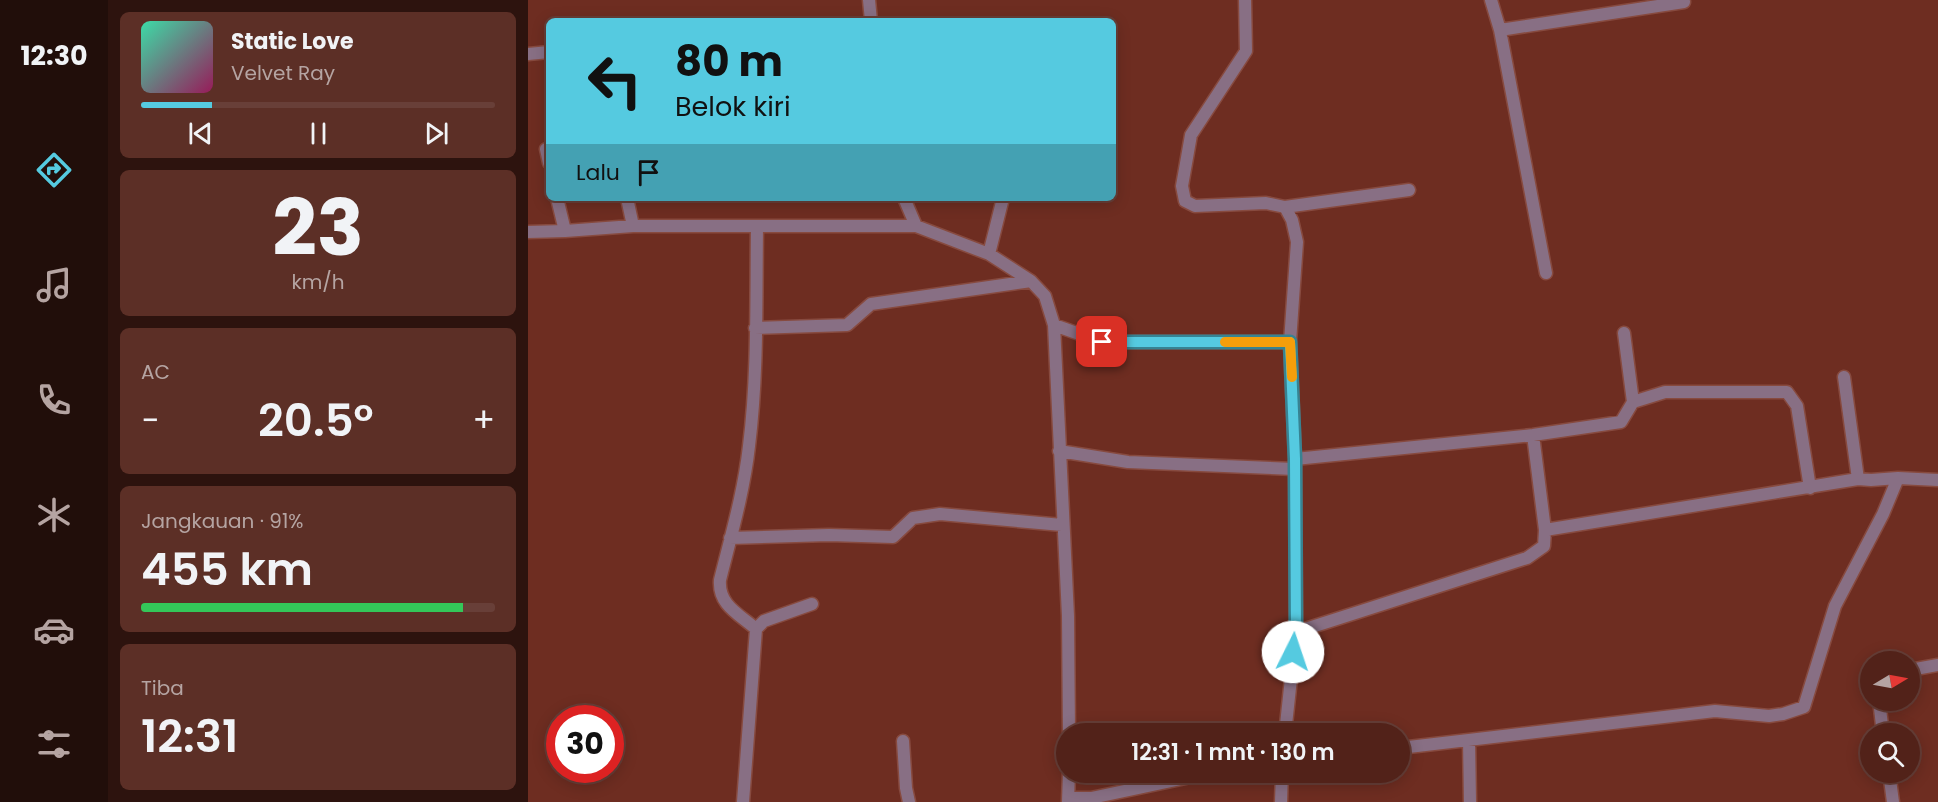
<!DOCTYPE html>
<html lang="id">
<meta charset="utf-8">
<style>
:root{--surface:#522219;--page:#5c2f26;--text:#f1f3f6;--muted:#b5a4a2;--line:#683f38;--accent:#55cae0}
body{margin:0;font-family:Poppins,sans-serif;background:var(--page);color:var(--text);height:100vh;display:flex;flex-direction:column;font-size:22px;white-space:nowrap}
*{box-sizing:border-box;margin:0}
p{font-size:20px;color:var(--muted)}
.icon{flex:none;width:33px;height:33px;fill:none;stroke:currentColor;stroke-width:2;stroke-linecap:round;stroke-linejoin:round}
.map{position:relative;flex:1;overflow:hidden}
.drawer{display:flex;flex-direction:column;gap:12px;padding:12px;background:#2d130e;width:420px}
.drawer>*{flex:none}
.top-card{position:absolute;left:18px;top:18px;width:570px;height:183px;border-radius:9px;box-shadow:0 3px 15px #0003,0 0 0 2px var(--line);background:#55cae0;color:#111;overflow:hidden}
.needle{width:39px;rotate:80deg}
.buttons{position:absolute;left:1332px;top:651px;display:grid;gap:12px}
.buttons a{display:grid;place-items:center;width:60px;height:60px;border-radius:50%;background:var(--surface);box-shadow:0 3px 15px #0003,0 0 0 2px var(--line);font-size:30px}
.speed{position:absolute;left:18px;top:705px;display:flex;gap:12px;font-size:30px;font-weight:700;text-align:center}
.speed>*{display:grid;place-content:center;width:78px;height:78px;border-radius:50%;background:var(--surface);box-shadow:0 3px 15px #0003,0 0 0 2px var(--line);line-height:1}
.speed .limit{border:9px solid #d22;background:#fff;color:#111}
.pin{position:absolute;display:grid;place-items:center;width:51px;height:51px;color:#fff;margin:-26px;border-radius:12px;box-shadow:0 3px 9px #0006}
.me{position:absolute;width:66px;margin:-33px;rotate:4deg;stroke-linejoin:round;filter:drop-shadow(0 0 4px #0008)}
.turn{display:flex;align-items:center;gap:21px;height:126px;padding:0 30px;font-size:27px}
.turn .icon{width:78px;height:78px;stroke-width:2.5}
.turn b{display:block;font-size:42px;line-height:51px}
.then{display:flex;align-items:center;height:57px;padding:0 30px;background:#0003;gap:12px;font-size:22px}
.big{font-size:45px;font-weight:600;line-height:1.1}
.drawer .tile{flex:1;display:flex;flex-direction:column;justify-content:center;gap:9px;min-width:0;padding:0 21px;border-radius:9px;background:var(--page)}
.drawer .dial{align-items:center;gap:0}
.dial b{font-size:78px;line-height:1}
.song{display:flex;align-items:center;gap:18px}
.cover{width:72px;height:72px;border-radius:9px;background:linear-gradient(135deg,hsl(160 70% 55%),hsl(330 70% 35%))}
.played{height:6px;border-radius:3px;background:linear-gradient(90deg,var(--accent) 20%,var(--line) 20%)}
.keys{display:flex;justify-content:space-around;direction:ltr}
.heat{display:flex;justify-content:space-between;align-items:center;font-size:33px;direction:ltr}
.charge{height:9px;border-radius:4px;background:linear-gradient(90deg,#34c759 91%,var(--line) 0)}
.trip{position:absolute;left:528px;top:723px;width:354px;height:60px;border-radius:30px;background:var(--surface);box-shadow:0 3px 15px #0003,0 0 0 2px var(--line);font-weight:600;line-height:60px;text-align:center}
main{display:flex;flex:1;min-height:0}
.dock{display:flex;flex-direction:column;width:108px;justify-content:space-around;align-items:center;background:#210e0a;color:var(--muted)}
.dock .icon{width:42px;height:42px}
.dock .current{color:var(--accent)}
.dock b{font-size:27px;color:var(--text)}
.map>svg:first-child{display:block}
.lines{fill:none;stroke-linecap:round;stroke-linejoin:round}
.street-casing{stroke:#874a3f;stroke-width:15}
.street{stroke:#886f84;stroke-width:12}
.route-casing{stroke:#378392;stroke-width:15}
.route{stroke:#55cae0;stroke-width:10}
.slow{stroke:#f59e0b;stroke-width:10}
</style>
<main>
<nav class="dock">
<b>12:30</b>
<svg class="icon current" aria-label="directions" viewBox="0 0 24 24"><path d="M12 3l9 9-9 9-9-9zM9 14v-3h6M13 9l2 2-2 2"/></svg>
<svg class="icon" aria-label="music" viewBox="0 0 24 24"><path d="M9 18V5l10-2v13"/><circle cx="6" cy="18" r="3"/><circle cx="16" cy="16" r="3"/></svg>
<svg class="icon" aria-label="phone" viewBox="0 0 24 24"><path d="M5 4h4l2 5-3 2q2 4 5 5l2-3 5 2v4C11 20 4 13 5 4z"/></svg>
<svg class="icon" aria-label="climate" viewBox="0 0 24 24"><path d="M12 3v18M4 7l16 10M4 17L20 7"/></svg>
<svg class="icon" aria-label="car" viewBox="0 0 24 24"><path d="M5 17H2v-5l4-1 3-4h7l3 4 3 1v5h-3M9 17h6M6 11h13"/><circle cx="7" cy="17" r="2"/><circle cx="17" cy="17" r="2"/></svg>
<svg class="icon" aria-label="filters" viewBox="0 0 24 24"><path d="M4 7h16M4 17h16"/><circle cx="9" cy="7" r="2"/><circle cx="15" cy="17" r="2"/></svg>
</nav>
<section class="drawer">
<div class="tile">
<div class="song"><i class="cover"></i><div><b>Static Love</b><p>Velvet Ray</p></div></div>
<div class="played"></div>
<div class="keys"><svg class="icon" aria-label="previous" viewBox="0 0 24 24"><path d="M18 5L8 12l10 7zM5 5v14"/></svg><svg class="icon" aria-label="pause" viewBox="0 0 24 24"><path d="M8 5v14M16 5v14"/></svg><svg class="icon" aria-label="next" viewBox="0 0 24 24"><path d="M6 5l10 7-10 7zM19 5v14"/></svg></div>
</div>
<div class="tile dial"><b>23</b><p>km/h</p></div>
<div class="tile"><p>AC</p>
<div class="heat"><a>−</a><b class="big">20.5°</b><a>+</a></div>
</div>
<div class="tile"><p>Jangkauan · 91%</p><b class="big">455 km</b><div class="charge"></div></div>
<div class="tile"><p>Tiba</p><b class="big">12:31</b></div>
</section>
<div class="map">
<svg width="1410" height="802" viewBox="0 0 1410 802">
<rect width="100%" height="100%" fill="#6e2d21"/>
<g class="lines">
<defs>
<path id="street" d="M341,0L343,21
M717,0L718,51L663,135L654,186L657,201L667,206L738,203L757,207L764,220L769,242L762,342L767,459L768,632L757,734
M963,0L972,30L1018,273
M972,30L1156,2
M0,54L21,52
M18,149L21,163
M29,198L37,231L105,226H388L461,254L503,281L517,296L526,325L540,616L541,734
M99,198L105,226
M376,198L388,226
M757,207L881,190
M0,232L37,231
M461,254L475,198
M526,325L574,342H762
M227,328L319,325L343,304L503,281
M1096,333L1105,402L1137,392H1259L1269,406L1282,488
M1316,377L1330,479
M531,451L600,462L766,469
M767,459L1005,435L1093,422L1105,402
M1017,530L1330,479L1343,480L1370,478L1410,480
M202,538L301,535L365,537L385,518L412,514L534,525
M228,629C211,614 190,605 192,580C203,536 216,491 221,446C230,374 228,300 229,227
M768,632L999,558L1016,546L1017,530L1005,435
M1382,670L1410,665
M1351,700L1355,734
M941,740L942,802
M375,741L378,788L381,802
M872,748L1187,711L1241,716L1255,714L1276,707L1307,606L1355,514L1370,478
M1361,772L1365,802
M541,798H563L686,772
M215,802L228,629L236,621L284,604
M540,802L541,772
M753,802L754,772"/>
</defs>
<use href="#street" class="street-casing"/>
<use href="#street" class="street"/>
</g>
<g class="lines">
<defs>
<path id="route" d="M574,342H762L767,459L768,632L765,652"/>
</defs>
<use href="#route" class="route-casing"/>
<use href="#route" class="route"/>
<path class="slow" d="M697,342H762L764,377"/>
</g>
</svg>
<div class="buttons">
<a><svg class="needle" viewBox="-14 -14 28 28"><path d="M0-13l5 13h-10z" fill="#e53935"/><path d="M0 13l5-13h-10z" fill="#b5a4a2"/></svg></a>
<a><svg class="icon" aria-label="search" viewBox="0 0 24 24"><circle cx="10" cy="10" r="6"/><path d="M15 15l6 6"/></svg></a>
</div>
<div class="speed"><div class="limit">30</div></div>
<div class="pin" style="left:574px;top:342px;background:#d93025"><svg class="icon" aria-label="arrive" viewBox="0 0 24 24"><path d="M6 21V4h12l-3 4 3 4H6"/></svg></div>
<svg class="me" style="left:765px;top:652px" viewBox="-20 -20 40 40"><circle r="19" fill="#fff"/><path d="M0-13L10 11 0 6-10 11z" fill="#55cae0"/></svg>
<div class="trip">12:31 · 1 mnt · 130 m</div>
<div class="top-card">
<div class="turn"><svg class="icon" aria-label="left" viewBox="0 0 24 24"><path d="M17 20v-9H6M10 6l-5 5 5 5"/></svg><div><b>80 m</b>Belok kiri</div></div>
<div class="then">Lalu<svg class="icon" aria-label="arrive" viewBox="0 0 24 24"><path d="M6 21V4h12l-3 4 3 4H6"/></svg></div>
</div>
</div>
</main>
